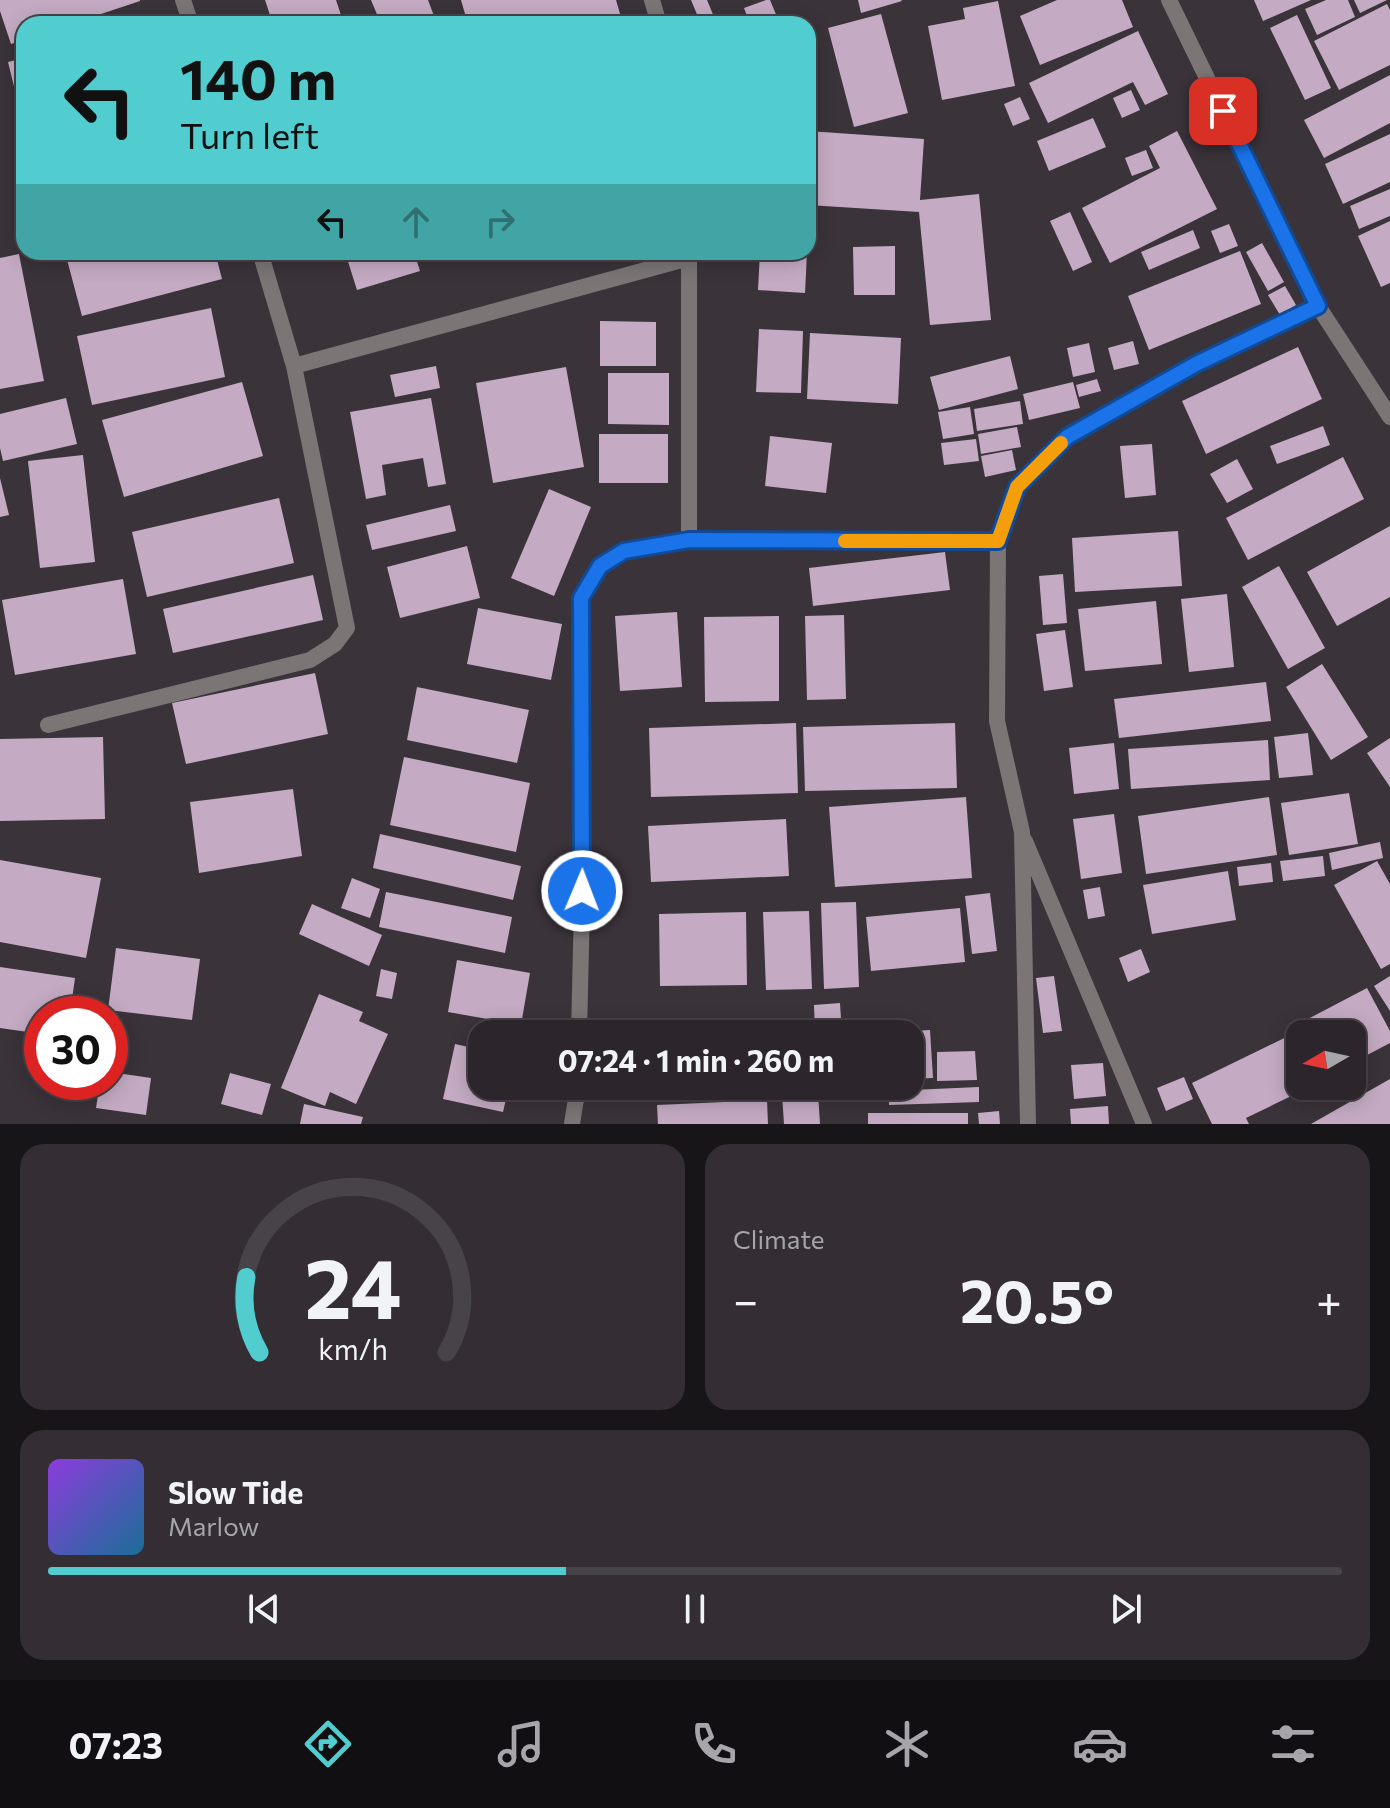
<!DOCTYPE html>
<meta charset="utf-8">
<style>
:root{--surface:#2c262c;--page:#342e34;--text:#f1f3f6;--muted:#a6a5a9;--line:#484348;--accent:#52cdcf}
body{margin:0;font-family:Commissioner,sans-serif;background:var(--page);color:var(--text);height:100vh;display:flex;flex-direction:column;font-size:30px;white-space:nowrap}
*{box-sizing:border-box;margin:0}
p{font-size:26px;color:var(--muted)}
.icon{flex:none;width:44px;height:44px;fill:none;stroke:currentColor;stroke-width:2;stroke-linecap:round;stroke-linejoin:round}
.map{position:relative;height:1124px;overflow:hidden}
.details{display:flex;flex-direction:column;gap:20px;padding:20px;background:#181518;flex:1}
.details>*{flex:none}
.top-card{position:absolute;left:16px;top:16px;width:800px;height:244px;border-radius:24px;box-shadow:0 4px 20px #0003,0 0 0 2px var(--line);background:#52cdcf;color:#111;overflow:hidden}
.needle{width:52px;rotate:261deg}
.buttons{position:absolute;left:1286px;top:1020px;display:grid;gap:16px}
.buttons a{display:grid;place-items:center;width:80px;height:80px;border-radius:16px;background:var(--surface);box-shadow:0 4px 20px #0003,0 0 0 2px var(--line);font-size:40px}
.speed{position:absolute;left:24px;top:996px;display:flex;gap:16px;font-size:40px;font-weight:700;text-align:center}
.speed>*{display:grid;place-content:center;width:104px;height:104px;border-radius:50%;background:var(--surface);box-shadow:0 4px 20px #0003,0 0 0 2px var(--line);line-height:1}
.speed .limit{border:12px solid #d22;background:#fff;color:#111}
.pin{position:absolute;display:grid;place-items:center;width:68px;height:68px;color:#fff;margin:-34px;border-radius:16px;box-shadow:0 4px 12px #0006}
.me{position:absolute;width:88px;margin:-44px;rotate:1deg;stroke-linejoin:round;filter:drop-shadow(0 0 6px #0008)}
.turn{display:flex;align-items:center;gap:28px;height:168px;padding:0 32px;font-size:36px}
.turn .icon{width:104px;height:104px;stroke-width:2.5}
.turn b{display:block;font-size:56px;line-height:68px}
.lanes{display:flex;align-items:center;height:76px;padding:0 32px;background:#0003;justify-content:center;gap:40px;direction:ltr}
.lanes .off{opacity:.35}
.big{font-size:60px;font-weight:700;line-height:1.1}
.details .card{flex:1;display:flex;flex-direction:column;justify-content:center;gap:12px;min-width:0;padding:0 28px;border-radius:24px;background:var(--page)}
.details .dial{align-items:center;gap:0}
.dial svg{height:208px;overflow:visible;fill:none;stroke:var(--line);stroke-width:7;stroke-linecap:round;text-anchor:middle}
.dial text{fill:var(--text);stroke:none}
.song{display:flex;align-items:center;gap:24px}
.cover{width:96px;height:96px;border-radius:12px;background:linear-gradient(135deg,hsl(270 70% 55%),hsl(200 70% 35%))}
.played{height:8px;border-radius:4px;background:linear-gradient(90deg,var(--accent) 40%,var(--line) 40%)}
.keys{display:flex;justify-content:space-around;direction:ltr}
.heat{display:flex;justify-content:space-between;align-items:center;font-size:44px;direction:ltr}
.details .tiles{flex:1;display:grid;gap:20px;grid-template-columns:1fr 1fr}
.card:last-child{grid-column:span 2}
.trip{position:absolute;left:468px;top:1020px;width:456px;height:80px;border-radius:24px;background:var(--surface);box-shadow:0 4px 20px #0003,0 0 0 2px var(--line);font-weight:700;line-height:80px;text-align:center}
.dock{display:flex;height:128px;justify-content:space-around;align-items:center;background:#120f12;color:var(--muted)}
.dock .icon{width:56px;height:56px}
.dock .active{color:var(--accent)}
.dock b{font-size:36px;color:var(--text)}
.map>svg:first-child{display:block}
.building{fill:#c4abc3}
.lines{fill:none;stroke-linecap:round;stroke-linejoin:round}
.street{stroke:#7b7576;stroke-width:16}
.route-casing{stroke:#114b97;stroke-width:20}
.route{stroke:#1a73e8;stroke-width:14}
.slow{stroke:#f59e0b;stroke-width:14}
</style>
<div class="map">
<svg width="1390" height="1124" viewBox="0 0 1390 1124">
<rect width="100%" height="100%" fill="#3a333a"/>
<path class="building" d="M0,0H140V1L71,24H24V40L11,44L0,11Z
M265,0H336L344,24H273Z
M371,0H428L437,24H381Z
M461,0H616L623,24H468Z
M691,0H707L717,24H701Z
M766,0H770L780,24H750L744,8Z
M858,0H901L902,1L861,13Z
M1057,0H1122L1133,27L1040,65L1020,16Z
M1254,0H1311L1263,21Z
M1326,0H1348L1355,17L1317,35L1305,9Z
M1354,0H1387L1360,13Z
M998,1L1015,86L942,100L928,26L965,19L963,8Z
M1387,4L1390,10V65L1339,90L1314,41Z
M881,14L908,113L854,127L828,28Z
M1297,15L1331,88L1305,100L1270,28Z
M1138,31L1168,94L1145,105L1133,82L1048,123L1029,83Z
M24,58V123H23L8,62Z
M1390,75V123L1324,158L1304,120Z
M1131,90L1140,110L1122,118L1113,98Z
M1020,97L1030,119L1013,126L1004,104Z
M1093,118L1106,147L1049,171L1037,141Z
M808,131L924,139L920,200L979,194L991,320L930,325L919,212L808,205Z
M1177,131L1217,209L1110,263L1082,208L1160,168L1149,146Z
M1390,134V182L1343,204L1325,164Z
M1146,150L1153,168L1132,176L1125,158Z
M1390,189V216L1359,229L1350,206Z
M1070,212L1092,262L1073,271L1050,221Z
M1390,221V283L1381,287L1358,236Z
M1229,224L1238,246L1220,253L1211,231Z
M1193,230L1200,248L1149,270L1141,252Z
M1262,243L1284,282L1268,291L1246,252Z
M895,246V295H854L853,247Z
M1240,251L1261,304L1149,350L1128,296Z
M65,252H215L222,279L82,316Z
M345,252H414L420,271L357,290Z
M760,252H807L805,293L758,290Z
M19,254L44,381L0,389V258Z
M1285,286L1296,305L1280,315L1268,295Z
M211,308L225,377L92,405L77,336Z
M600,321L656,322V366H600Z
M759,329L803,331L801,393L756,392Z
M810,333L901,338L898,404L807,399Z
M1133,341L1139,364L1114,370L1108,348Z
M1089,343L1095,372L1073,377L1067,348Z
M1298,347L1322,399L1206,454L1182,401Z
M1010,356L1018,389L939,410L930,377Z
M436,366L440,388L395,397L390,375Z
M566,367L584,467L493,483L476,383Z
M608,373H669V425L608,424Z
M1097,379L1101,391L1079,397L1076,385Z
M242,382L263,456L124,497L102,420Z
M1073,382L1080,408L1029,420L1023,394Z
M66,398L77,444L3,461L0,448V414Z
M431,398L446,484L428,487L423,458L382,465L386,495L366,499L350,412Z
M1020,401L1023,424L977,431L974,409Z
M970,407L974,434L943,439L938,412Z
M1323,426L1330,445L1277,464L1270,446Z
M1017,427L1021,447L981,454L978,434Z
M599,434H668V483H599Z
M770,436L832,443L826,493L765,486Z
M976,439L979,461L944,465L941,443Z
M1152,444L1156,495L1125,498L1120,446Z
M1012,450L1016,470L985,477L981,456Z
M83,455L95,562L40,568L28,461Z
M1343,457L1364,499L1248,560L1226,518Z
M1237,459L1253,489L1227,503L1210,474Z
M0,478L9,515L0,517Z
M549,489L591,507L554,596L511,578Z
M279,498L294,563L147,597L132,532Z
M450,505L456,531L372,550L366,525Z
M1390,526V597L1337,626L1307,572Z
M1178,531L1182,586L1075,592L1072,538Z
M467,546L480,598L400,618L387,567Z
M945,552L950,590L813,606L809,568Z
M1279,566L1325,648L1288,669L1242,587Z
M1063,574L1067,623L1043,625L1039,576Z
M313,575L323,620L173,653L163,609Z
M123,579L136,654L15,675L2,600Z
M1227,594L1234,667L1189,672L1181,599Z
M1156,601L1162,664L1085,671L1078,609Z
M478,608L562,624L551,680L467,664Z
M677,612L682,687L620,691L615,616Z
M844,615L846,699L807,700L805,616Z
M779,616V701L705,702L704,617Z
M1065,630L1073,687L1044,691L1036,634Z
M1322,664L1368,737L1331,760L1286,687Z
M315,673L328,734L186,764L172,703Z
M1266,682L1271,721L1119,738L1114,699Z
M417,687L529,710L517,763L407,740Z
M796,723L798,793L651,797L649,728Z
M955,723L957,788L805,791L803,727Z
M1308,733L1313,775L1279,778L1274,737Z
M103,737L105,819L0,821V739Z
M1390,738V787L1367,753Z
M1268,740L1270,780L1131,789L1128,749Z
M1114,743L1119,789L1074,794L1069,748Z
M404,757L530,783L516,852L390,825Z
M293,789L302,856L199,873L190,802Z
M1349,793L1358,844L1289,855L1281,803Z
M966,797L972,878L835,887L829,807Z
M1269,797L1277,855L1146,874L1138,816Z
M1114,814L1122,873L1081,879L1073,819Z
M786,819L789,876L651,882L648,826Z
M380,834L521,866L513,900L373,868Z
M1380,842L1383,858L1332,870L1329,853Z
M1323,856L1325,876L1283,881L1280,861Z
M0,860L101,878L86,958L0,942Z
M1377,861L1390,884V964L1381,969L1334,885Z
M1271,863L1273,882L1239,886L1237,867Z
M1228,871L1236,920L1152,934L1143,885Z
M352,878L380,889L370,918L341,908Z
M1100,887L1105,916L1088,919L1083,890Z
M386,892L512,917L505,953L379,927Z
M990,893L997,951L972,954L965,896Z
M856,902L859,987L824,989L821,903Z
M312,904L382,935L369,966L299,934Z
M960,908L965,962L871,971L866,917Z
M809,911L812,989L766,990L763,912Z
M746,912L747,985L660,986L659,914Z
M116,948L200,959L192,1020L108,1010Z
M1141,949L1150,972L1128,982L1119,958Z
M457,960L530,973L521,1025L448,1012Z
M0,967L75,978L70,1014H42V1034L0,1028Z
M381,969L397,973L392,999L376,996Z
M1054,976L1062,1031L1043,1033L1036,978Z
M1390,976V1011L1374,986Z
M1367,988L1390,1031V1043L1352,1063V1034H1313L1306,1020Z
M319,994L363,1012L359,1021L388,1034L356,1104L330,1092L325,1106L281,1088Z
M840,1003L842,1034H815L814,1005Z
M803,1023L804,1034H651V1027Z
M1305,1028L1308,1034H1300V1086H1312L1246,1118L1249,1124H1212L1192,1083Z
M930,1030L933,1078L910,1079V1034H894V1032Z
M455,1044L482,1050V1086H509L503,1112L443,1099Z
M975,1051L977,1080L937,1081V1052Z
M1103,1063L1106,1096L1074,1099L1071,1065Z
M110,1072L151,1078L146,1115L96,1108L100,1082H110Z
M230,1073L271,1084L262,1115L221,1104Z
M1184,1077L1193,1099L1166,1111L1157,1088Z
M1390,1079V1124H1311Z
M979,1087V1102L889,1105V1091Z
M818,1093L820,1124H784L782,1094Z
M767,1100L768,1124H658L657,1105Z
M304,1104L363,1117L361,1124H300Z
M1108,1106L1109,1124H1071L1070,1109Z
M999,1111L1000,1124H979L978,1113Z
M868,1113H968V1124H868Z"/>
<g class="lines">
<path class="street" d="M183,0L191,24
M652,0L659,24
M1169,0L1318,306L1390,417
M689,252V540
M294,366L689,258
M48,725L310,660L335,644L347,628L294,366L260,252
M1025,841L1144,1124
M579,1034L583,862L581,598L600,566L624,551L689,540L998,541
M572,1124L578,1086
M1028,1124L1022,832L997,721L998,541L1017,487L1067,437L1196,364L1318,306"/>
</g>
<g class="lines">
<defs>
<path id="route" d="M582,891L581,598L600,566L624,551L689,540L998,541L1017,487L1067,437L1196,364L1318,306L1223,111"/>
</defs>
<use href="#route" class="route-casing"/>
<use href="#route" class="route"/>
<path class="slow" d="M845,541H998L1017,487L1061,443"/>
</g>
</svg>
<div class="buttons">
<a><svg class="needle" viewBox="-14 -14 28 28"><path d="M0-13l5 13h-10z" fill="#e53935"/><path d="M0 13l5-13h-10z" fill="#a6a5a9"/></svg></a>
</div>
<div class="speed"><div class="limit">30</div></div>
<div class="pin" style="left:1223px;top:111px;background:#d93025"><svg class="icon" aria-label="arrive" viewBox="0 0 24 24"><path d="M6 21V4h12l-3 4 3 4H6"/></svg></div>
<svg class="me" style="left:582px;top:891px" viewBox="-20 -20 40 40"><circle r="17" fill="#1a73e8" stroke="#fff" stroke-width="3"/><path d="M0-11L8 9 0 5-8 9z" fill="#fff"/></svg>
<div class="trip">07:24 · 1 min · 260 m</div>
<div class="top-card">
<div class="turn"><svg class="icon" aria-label="left" viewBox="0 0 24 24"><path d="M17 20v-9H6M10 6l-5 5 5 5"/></svg><div><b>140 m</b>Turn left</div></div>
<div class="lanes"><svg class="icon" aria-label="left" viewBox="0 0 24 24"><path d="M17 20v-9H6M10 6l-5 5 5 5"/></svg><svg class="icon off" aria-label="ahead" viewBox="0 0 24 24"><path d="M12 20V5M6 11l6-6 6 6"/></svg><svg class="icon off" aria-label="right" viewBox="0 0 24 24"><path d="M7 20v-9h11M14 6l5 5-5 5"/></svg></div>
</div>
</div>
<section class="details">
<div class="tiles">
<div class="card dial"><svg viewBox="0 0 100 80">
<path d="M14 69A42 42 0 1 1 86 69"/>
<path d="M14 69A42 42 0 0 1 9 40" stroke="#52cdcf"/>
<text x="50" y="56" font-size="32" font-weight="700">24</text>
<text x="50" y="72" font-size="11">km/h</text>
</svg></div>
<div class="card"><p>Climate</p>
<div class="heat"><a>−</a><b class="big">20.5°</b><a>+</a></div>
</div>
<div class="card">
<div class="song"><i class="cover"></i><div><b>Slow Tide</b><p>Marlow</p></div></div>
<div class="played"></div>
<div class="keys"><svg class="icon" aria-label="previous" viewBox="0 0 24 24"><path d="M18 5L8 12l10 7zM5 5v14"/></svg><svg class="icon" aria-label="pause" viewBox="0 0 24 24"><path d="M8 5v14M16 5v14"/></svg><svg class="icon" aria-label="next" viewBox="0 0 24 24"><path d="M6 5l10 7-10 7zM19 5v14"/></svg></div>
</div>
</div>
</section>
<nav class="dock">
<b>07:23</b>
<svg class="icon active" aria-label="directions" viewBox="0 0 24 24"><path d="M12 3l9 9-9 9-9-9zM9 14v-3h6M13 9l2 2-2 2"/></svg>
<svg class="icon" aria-label="music" viewBox="0 0 24 24"><path d="M9 18V5l10-2v13"/><circle cx="6" cy="18" r="3"/><circle cx="16" cy="16" r="3"/></svg>
<svg class="icon" aria-label="phone" viewBox="0 0 24 24"><path d="M5 4h4l2 5-3 2q2 4 5 5l2-3 5 2v4C11 20 4 13 5 4z"/></svg>
<svg class="icon" aria-label="climate" viewBox="0 0 24 24"><path d="M12 3v18M4 7l16 10M4 17L20 7"/></svg>
<svg class="icon" aria-label="car" viewBox="0 0 24 24"><path d="M5 17H2v-5l4-1 3-4h7l3 4 3 1v5h-3M9 17h6M6 11h13"/><circle cx="7" cy="17" r="2"/><circle cx="17" cy="17" r="2"/></svg>
<svg class="icon" aria-label="filters" viewBox="0 0 24 24"><path d="M4 7h16M4 17h16"/><circle cx="9" cy="7" r="2"/><circle cx="15" cy="17" r="2"/></svg>
</nav>
